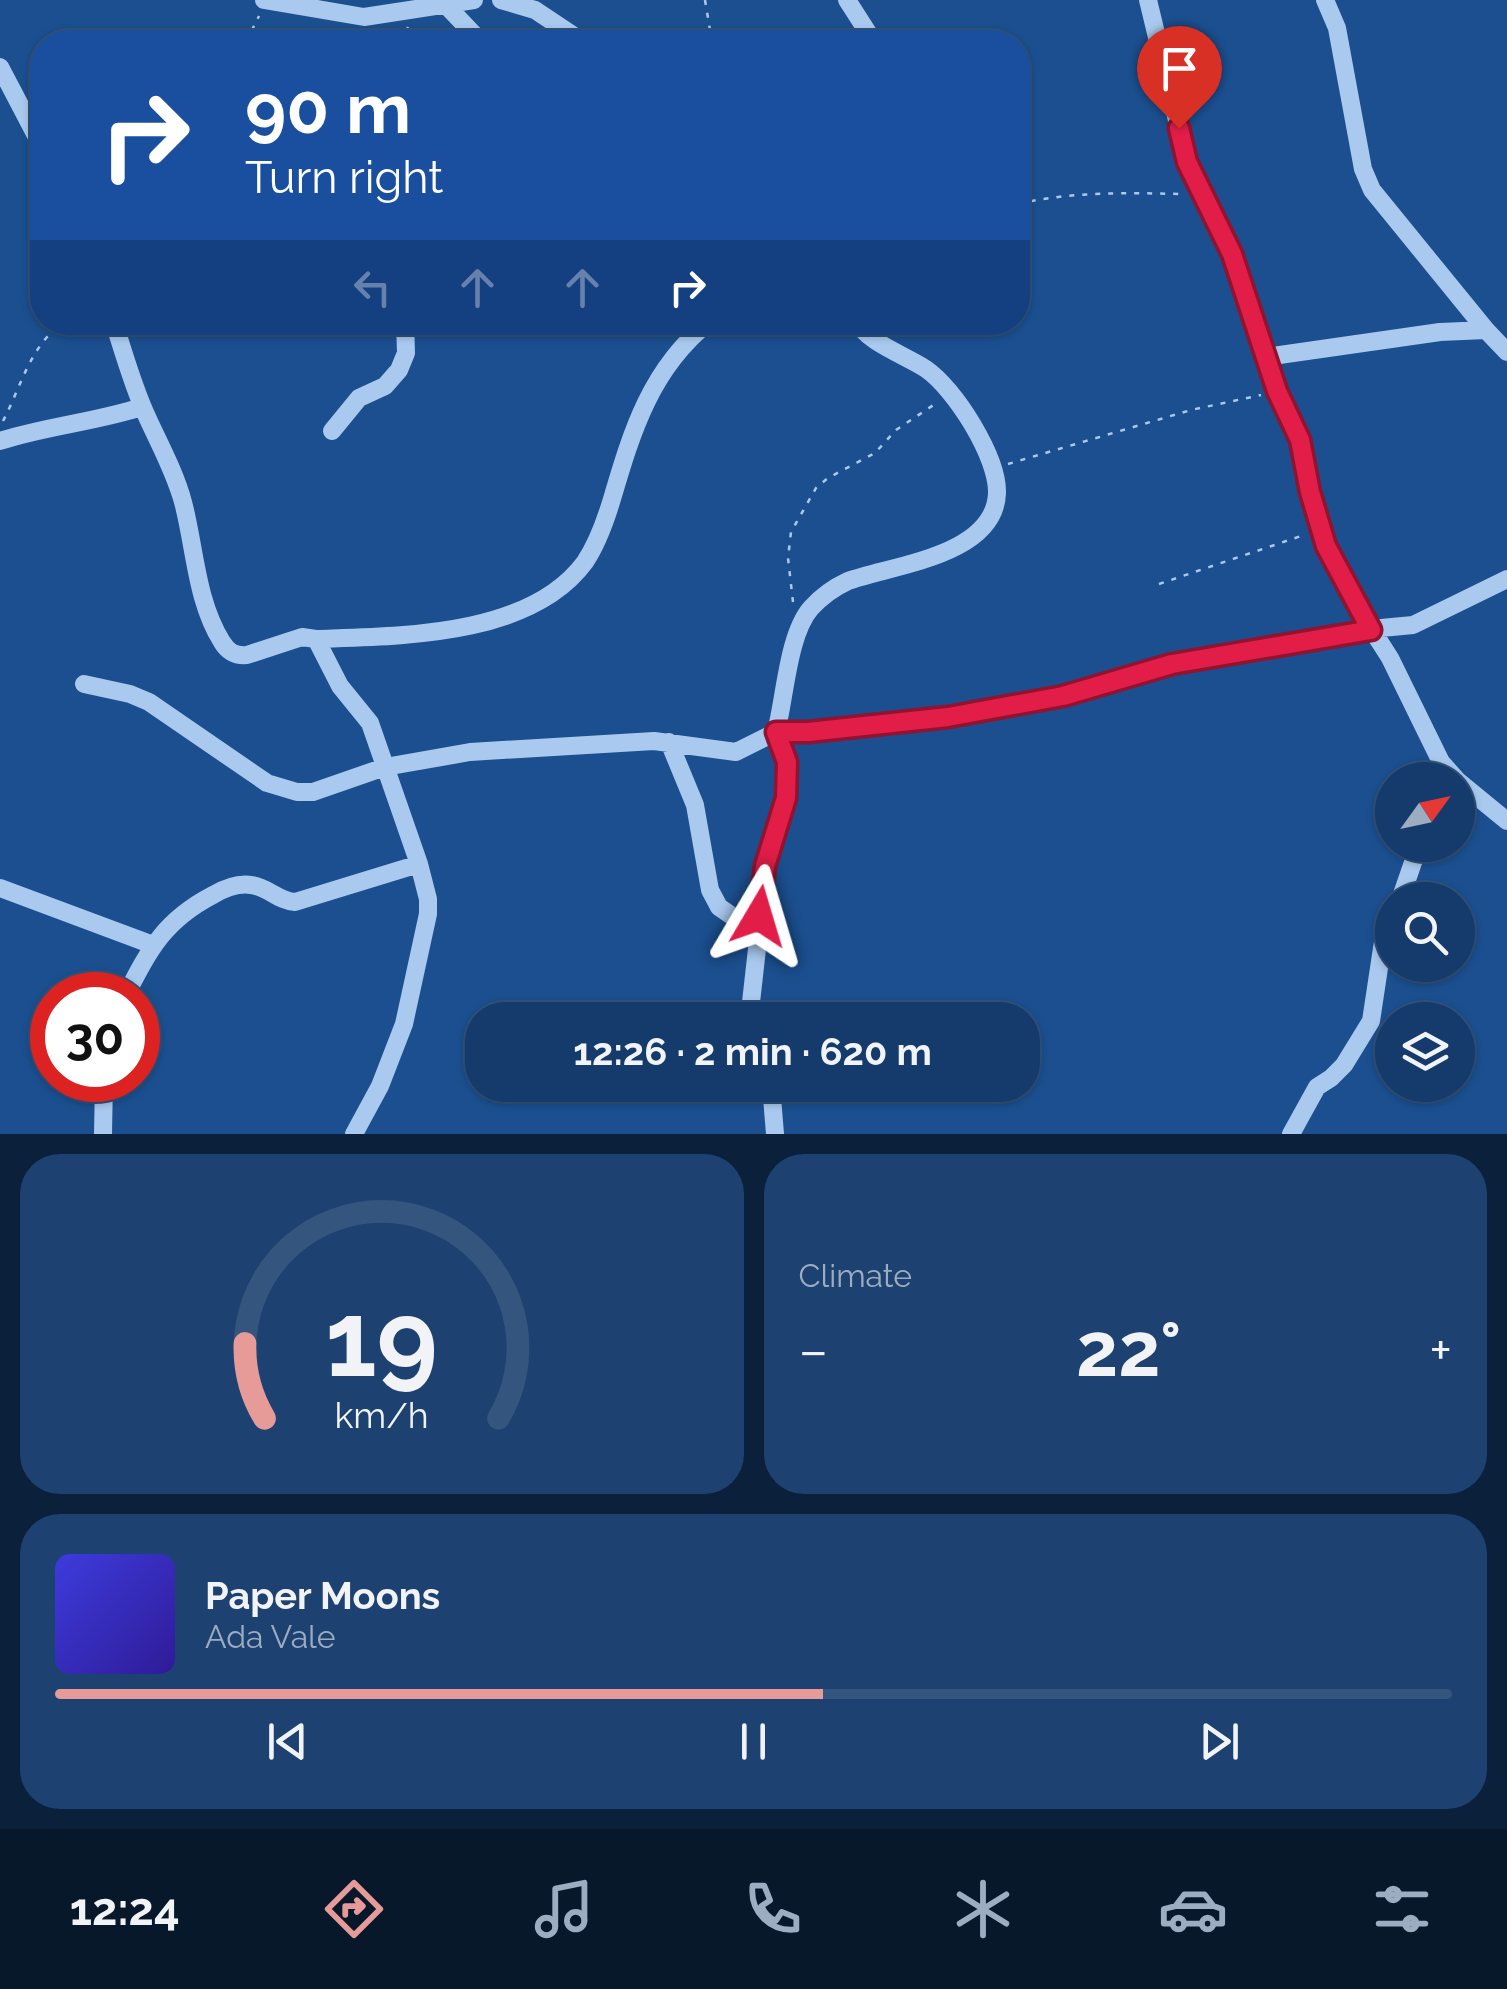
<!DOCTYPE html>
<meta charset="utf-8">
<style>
:root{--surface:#143b6b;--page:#1d4271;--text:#f1f3f6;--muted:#9dadc1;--line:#33557e;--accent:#e69b98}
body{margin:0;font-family:Raleway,sans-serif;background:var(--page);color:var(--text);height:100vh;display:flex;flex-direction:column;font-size:38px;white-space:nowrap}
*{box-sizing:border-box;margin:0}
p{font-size:32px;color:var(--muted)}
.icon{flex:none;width:55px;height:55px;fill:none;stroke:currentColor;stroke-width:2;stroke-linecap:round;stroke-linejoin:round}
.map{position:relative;height:1134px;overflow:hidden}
.panel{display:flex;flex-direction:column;gap:20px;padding:20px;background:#0b203b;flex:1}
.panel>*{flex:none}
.banner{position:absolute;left:30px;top:30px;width:1000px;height:305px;border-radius:40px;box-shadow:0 2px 8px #0004,0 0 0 2px var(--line);background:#1a4fa0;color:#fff;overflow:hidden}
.needle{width:65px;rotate:57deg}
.fabs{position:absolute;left:1375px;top:762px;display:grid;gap:20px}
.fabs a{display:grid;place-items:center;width:100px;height:100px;border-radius:50%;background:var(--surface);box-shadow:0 2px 8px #0004,0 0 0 2px var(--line);font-size:50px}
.speed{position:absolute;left:30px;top:972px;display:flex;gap:20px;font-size:50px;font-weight:700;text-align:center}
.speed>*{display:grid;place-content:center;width:130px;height:130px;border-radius:50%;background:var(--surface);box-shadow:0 2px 8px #0004,0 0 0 2px var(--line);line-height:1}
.speed .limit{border:15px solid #d22;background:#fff;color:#111}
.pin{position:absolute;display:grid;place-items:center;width:85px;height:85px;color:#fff;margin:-102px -42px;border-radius:50% 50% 50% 0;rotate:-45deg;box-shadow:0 0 10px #0007}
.pin .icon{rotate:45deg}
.me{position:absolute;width:110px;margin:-55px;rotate:7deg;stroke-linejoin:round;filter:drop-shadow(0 0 8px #0008)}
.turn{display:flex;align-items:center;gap:35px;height:210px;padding:0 50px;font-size:45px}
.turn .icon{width:130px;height:130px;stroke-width:2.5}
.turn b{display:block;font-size:70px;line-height:85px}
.lanes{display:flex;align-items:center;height:95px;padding:0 50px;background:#0003;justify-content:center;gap:50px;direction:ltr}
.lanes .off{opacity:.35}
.big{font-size:75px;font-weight:700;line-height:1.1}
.panel .card{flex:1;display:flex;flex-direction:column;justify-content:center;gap:15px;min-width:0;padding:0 35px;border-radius:40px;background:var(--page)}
.panel .dial{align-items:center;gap:0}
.dial svg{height:260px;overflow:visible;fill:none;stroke:var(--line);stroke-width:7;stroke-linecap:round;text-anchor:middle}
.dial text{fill:var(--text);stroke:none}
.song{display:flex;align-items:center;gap:30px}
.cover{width:120px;height:120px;border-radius:15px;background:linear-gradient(135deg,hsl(240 70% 55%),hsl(250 70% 35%))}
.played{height:10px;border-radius:5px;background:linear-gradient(90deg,var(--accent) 55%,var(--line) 55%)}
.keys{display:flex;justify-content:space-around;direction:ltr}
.heat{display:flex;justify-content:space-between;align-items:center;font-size:55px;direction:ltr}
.panel .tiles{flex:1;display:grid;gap:20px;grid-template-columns:1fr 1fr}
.card:last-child{grid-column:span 2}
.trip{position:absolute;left:465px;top:1002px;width:575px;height:100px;border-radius:40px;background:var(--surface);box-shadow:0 2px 8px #0004,0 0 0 2px var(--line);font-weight:700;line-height:100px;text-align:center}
.dock{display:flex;height:160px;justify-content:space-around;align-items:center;background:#08182b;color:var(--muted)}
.dock .icon{width:70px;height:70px}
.dock .on{color:var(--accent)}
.dock b{font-size:45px;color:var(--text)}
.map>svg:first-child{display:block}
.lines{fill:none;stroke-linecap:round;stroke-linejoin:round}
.path{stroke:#a9c9ee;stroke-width:2.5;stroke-dasharray:5 8;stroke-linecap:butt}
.minor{stroke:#a9c9ee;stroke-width:18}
.route-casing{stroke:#92132f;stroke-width:25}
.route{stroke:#e11d48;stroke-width:18}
</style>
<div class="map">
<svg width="1507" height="1134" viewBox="0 0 1507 1134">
<rect width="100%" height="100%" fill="#1b4f8f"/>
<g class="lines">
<path class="path" d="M705,0L712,42
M246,42L259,16
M403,42L408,27
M1018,204C1073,191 1128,193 1185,194
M3,421C21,387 30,345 64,322
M1008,464L1191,410L1261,395
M1159,584L1304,535
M793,602L788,558L791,532L816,488L828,478L875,453L896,430L938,402"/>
<path class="minor" d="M264,0L364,17L474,0
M501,0L535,10L583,42
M847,0L874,42
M1148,0L1187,162L1232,254L1247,293L1277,391L1299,440L1310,493L1326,546L1358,608L1390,658L1441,762L1457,780
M1325,0L1337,28L1363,169L1372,190L1486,330L1507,352
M446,5L481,42
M0,67L42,147
M114,322C123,352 132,382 144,410C157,440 174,469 183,502C195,547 196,601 222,642C228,652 235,656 247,655L302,637L316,639L340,686L370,723L419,864L428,899V914L404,1024L380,1086L354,1134
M858,322C864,341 909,357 926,369C955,389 998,457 997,493C995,556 892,565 848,581C835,587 821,597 811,608C788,634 785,698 776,732L808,733L948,717L1063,697L1172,664L1371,629L1413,625L1507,579
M1266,357L1440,332L1486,330
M332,431L359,398L385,386L399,370L406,353L405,322
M0,441C47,426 95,422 142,407
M316,639C400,636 530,637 585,562C597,544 606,519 612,499C632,431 651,368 709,322
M84,684L130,694L149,702L267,783L297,792H313L385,767L470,752L654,741L736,752L776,732L787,762L786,799L759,893L758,940L749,1020
M669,742L695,805L710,890L719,907L745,925L758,940
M1458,781L1507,821
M0,888L153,945
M1400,900L1419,845
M126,995C150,948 165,920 213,895C225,888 237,883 251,885C268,887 278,901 295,902L419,864
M771,1085L775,1134
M103,1134L104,1080
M1291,1134L1317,1087L1331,1078L1344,1065L1371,1021L1384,935L1392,920"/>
</g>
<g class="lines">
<defs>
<path id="route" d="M759,916L765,866L786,798L787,762L776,732H808L948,717L1063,696L1172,664L1371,630L1326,546L1310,492L1300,440L1277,391L1232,254L1187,162L1179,128"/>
</defs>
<use href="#route" class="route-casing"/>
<use href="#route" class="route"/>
</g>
</svg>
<div class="fabs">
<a><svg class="needle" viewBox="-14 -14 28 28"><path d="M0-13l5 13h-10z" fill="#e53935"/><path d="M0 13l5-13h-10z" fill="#9dadc1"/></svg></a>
<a><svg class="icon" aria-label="search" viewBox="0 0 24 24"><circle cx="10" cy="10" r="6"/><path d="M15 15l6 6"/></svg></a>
<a><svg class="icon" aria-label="layers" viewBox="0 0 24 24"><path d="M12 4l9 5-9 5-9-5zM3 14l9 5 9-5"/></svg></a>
</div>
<div class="speed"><div class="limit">30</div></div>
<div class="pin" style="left:1179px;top:128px;background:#d93025"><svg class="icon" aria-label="arrive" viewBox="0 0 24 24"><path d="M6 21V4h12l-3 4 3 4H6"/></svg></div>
<svg class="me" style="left:759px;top:916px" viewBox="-20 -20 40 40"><path d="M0-17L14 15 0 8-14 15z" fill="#e11d48" stroke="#fff" stroke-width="4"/></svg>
<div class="trip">12:26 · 2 min · 620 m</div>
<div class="banner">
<div class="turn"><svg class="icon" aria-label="right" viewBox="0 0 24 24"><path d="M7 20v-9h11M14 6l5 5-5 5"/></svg><div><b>90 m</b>Turn right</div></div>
<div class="lanes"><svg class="icon off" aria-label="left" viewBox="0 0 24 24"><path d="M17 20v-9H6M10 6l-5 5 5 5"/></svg><svg class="icon off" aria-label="ahead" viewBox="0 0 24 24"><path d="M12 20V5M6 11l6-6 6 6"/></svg><svg class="icon off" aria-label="ahead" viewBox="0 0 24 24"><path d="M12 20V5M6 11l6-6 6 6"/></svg><svg class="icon" aria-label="right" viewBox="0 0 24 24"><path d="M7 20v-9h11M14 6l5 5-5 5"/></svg></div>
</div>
</div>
<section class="panel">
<div class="tiles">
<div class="card dial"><svg viewBox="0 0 100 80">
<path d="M14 69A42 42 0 1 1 86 69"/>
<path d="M14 69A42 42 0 0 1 8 46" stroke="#e69b98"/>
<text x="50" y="56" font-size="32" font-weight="700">19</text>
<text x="50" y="72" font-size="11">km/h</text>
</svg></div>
<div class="card"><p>Climate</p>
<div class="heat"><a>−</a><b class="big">22°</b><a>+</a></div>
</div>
<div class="card">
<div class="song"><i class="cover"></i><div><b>Paper Moons</b><p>Ada Vale</p></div></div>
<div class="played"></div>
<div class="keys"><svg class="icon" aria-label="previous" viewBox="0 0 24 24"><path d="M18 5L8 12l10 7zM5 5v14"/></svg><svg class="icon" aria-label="pause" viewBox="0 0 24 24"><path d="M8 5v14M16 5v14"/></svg><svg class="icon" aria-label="next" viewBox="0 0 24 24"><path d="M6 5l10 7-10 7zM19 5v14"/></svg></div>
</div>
</div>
</section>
<nav class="dock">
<b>12:24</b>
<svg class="icon on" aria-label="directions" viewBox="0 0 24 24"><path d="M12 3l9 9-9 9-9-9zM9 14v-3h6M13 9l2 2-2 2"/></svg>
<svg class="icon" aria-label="music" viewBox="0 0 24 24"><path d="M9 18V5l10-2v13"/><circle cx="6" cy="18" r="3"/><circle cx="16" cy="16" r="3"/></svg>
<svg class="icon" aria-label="phone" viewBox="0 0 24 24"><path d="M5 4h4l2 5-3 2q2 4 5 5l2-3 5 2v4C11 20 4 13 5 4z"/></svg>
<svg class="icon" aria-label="climate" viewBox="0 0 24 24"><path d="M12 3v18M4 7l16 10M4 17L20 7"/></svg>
<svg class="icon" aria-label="car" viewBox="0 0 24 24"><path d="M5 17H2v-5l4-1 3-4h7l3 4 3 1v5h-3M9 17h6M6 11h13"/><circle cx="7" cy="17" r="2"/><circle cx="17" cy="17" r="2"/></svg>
<svg class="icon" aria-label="filters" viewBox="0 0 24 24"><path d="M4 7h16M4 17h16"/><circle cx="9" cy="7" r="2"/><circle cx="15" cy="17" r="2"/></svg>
</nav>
